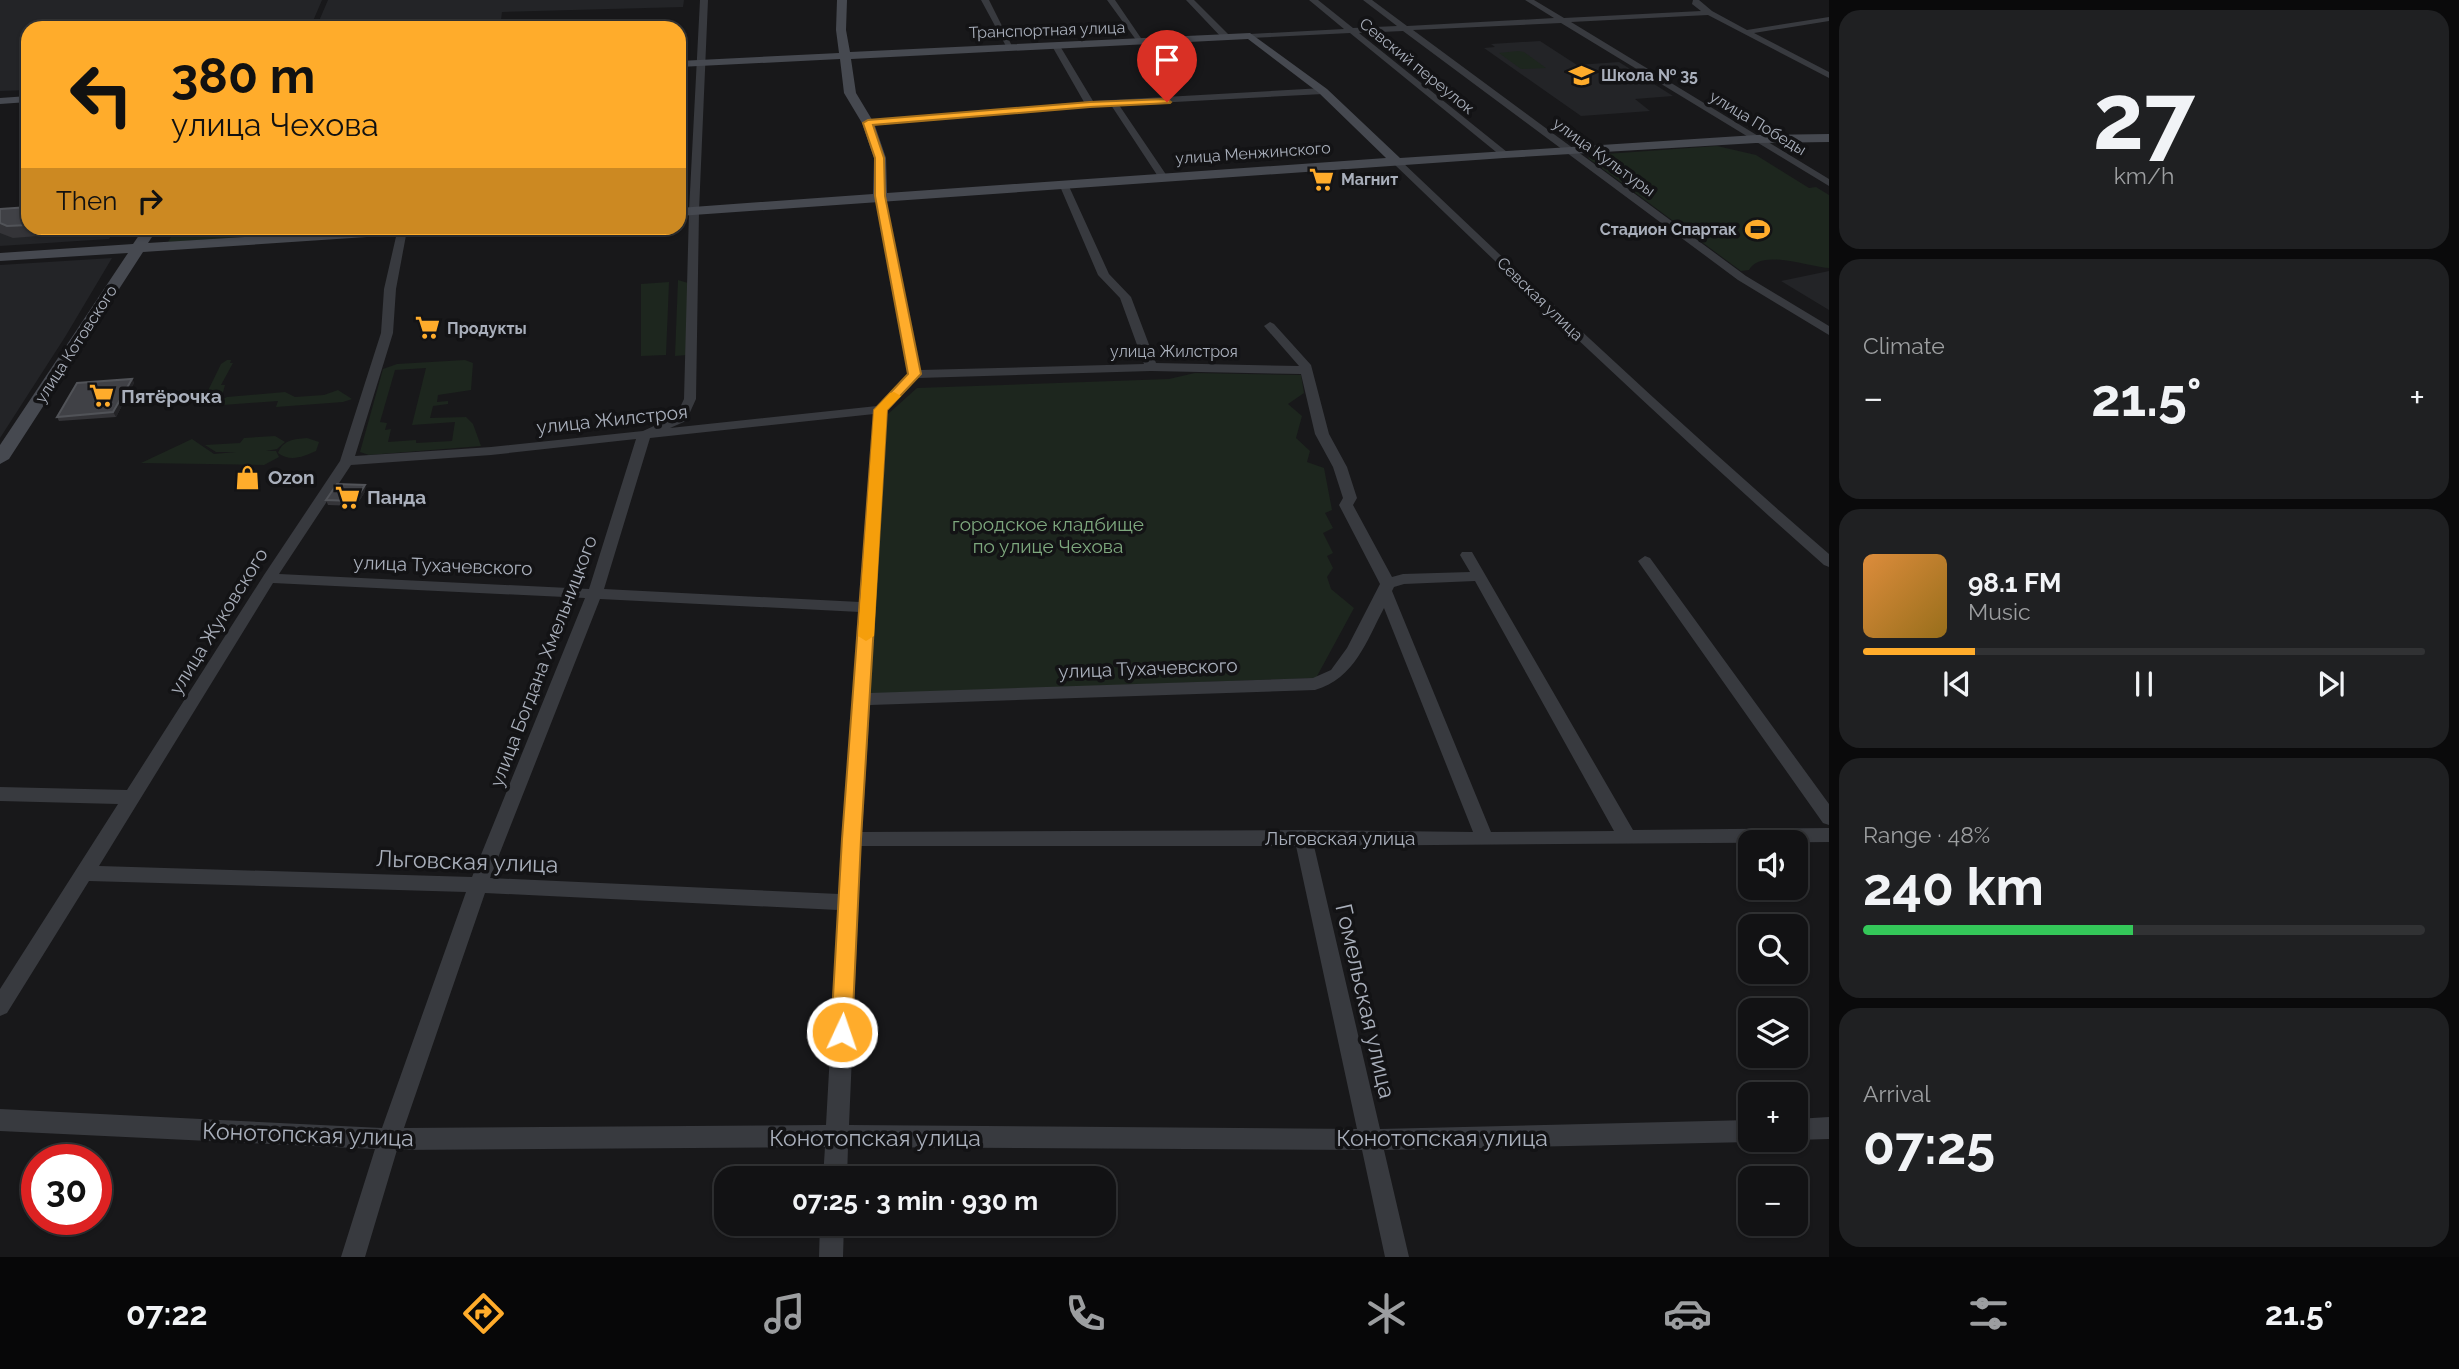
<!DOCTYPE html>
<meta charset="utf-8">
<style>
:root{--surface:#121214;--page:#1f2022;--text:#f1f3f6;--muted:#9c9ea0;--line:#313234;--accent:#ffac2b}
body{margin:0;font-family:Raleway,sans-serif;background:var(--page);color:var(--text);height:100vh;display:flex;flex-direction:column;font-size:26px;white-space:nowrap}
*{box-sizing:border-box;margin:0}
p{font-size:23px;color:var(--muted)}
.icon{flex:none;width:38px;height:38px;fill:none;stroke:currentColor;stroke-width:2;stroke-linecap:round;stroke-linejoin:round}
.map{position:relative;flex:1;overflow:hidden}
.side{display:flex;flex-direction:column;gap:10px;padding:10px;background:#0a0a0b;width:630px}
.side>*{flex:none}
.guide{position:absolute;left:21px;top:21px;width:665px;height:214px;border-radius:21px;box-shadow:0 2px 5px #0004,0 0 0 2px var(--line);background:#ffac2b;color:#111;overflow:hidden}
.fabs{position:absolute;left:1738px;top:830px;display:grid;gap:14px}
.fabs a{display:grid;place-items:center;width:70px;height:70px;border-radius:14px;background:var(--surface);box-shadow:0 2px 5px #0004,0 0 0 2px var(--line);font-size:35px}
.speed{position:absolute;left:21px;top:1144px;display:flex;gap:14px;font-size:35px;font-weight:700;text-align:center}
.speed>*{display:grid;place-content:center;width:91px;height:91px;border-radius:50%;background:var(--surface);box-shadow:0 2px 5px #0004,0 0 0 2px var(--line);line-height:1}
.speed .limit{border:10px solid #d22;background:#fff;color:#111}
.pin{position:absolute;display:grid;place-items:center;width:60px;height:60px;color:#fff;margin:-72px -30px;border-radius:50% 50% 50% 0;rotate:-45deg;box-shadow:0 0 7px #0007}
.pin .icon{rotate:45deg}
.me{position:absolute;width:77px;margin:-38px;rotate:3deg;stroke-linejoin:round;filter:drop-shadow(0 0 5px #0008)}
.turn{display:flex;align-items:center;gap:24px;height:147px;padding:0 35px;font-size:32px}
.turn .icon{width:91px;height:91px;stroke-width:2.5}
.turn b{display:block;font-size:49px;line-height:60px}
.then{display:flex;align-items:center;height:66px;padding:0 35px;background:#0003;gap:14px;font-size:26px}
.big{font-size:52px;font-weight:700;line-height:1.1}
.side .card{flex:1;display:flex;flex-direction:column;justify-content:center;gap:10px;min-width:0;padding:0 24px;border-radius:21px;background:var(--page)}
.side .dial{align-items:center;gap:0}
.dial b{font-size:91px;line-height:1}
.song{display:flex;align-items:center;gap:21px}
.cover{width:84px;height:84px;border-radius:10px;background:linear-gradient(135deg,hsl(30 70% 55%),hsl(40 70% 35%))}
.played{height:7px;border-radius:4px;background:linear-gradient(90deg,var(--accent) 20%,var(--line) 20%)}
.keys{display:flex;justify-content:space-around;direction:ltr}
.heat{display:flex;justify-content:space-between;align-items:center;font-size:38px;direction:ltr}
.charge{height:10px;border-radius:5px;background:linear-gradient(90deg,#34c759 48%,var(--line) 0)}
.trip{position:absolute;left:714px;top:1166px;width:402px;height:70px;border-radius:21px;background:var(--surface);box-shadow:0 2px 5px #0004,0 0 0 2px var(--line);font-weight:700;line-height:70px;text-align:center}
.tabs{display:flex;height:112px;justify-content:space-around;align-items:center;background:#070708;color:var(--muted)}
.tabs .icon{width:49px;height:49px}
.tabs .selected{color:var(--accent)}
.tabs b{font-size:32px;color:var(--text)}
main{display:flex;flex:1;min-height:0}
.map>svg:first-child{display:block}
.built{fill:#232427}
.green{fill:#1d261e;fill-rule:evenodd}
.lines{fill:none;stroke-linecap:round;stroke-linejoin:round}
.street{fill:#383a3f;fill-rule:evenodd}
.secondary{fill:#464950;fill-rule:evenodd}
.wall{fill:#343438}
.shaded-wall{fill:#232326}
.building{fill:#404146;stroke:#515358;stroke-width:2}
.route{fill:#ffac2b;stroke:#a6701c;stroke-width:2}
.slow{fill:#f59e0b}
.labels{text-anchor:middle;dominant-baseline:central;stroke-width:7;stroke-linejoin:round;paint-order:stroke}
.far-street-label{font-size:16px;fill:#a9afbb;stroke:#131315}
.far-poi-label{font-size:16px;font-weight:bold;fill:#a9afbb;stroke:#131315;text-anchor:start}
.poi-label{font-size:19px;font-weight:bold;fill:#a9afbb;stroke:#131315;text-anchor:start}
.street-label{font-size:19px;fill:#a9afbb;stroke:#131315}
.park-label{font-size:19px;fill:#7ea87e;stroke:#131315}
.near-street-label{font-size:23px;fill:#a9afbb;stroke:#131315}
</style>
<main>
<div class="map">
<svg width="1829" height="1257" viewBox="0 0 1829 1257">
<rect width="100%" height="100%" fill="#18181a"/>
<path class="built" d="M0,0H322L310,28H28V90L0,91Z
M328,0H684L683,7L502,12L500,28H316Z
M1540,41L1577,65L1619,62L1673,96L1635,99L1650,111L1581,116L1484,48L1495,47L1491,44Z
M0,214L28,228H116L109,239L0,246Z
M112,258L65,337L0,438V265Z
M1829,271V310L1781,281Z"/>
<path class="green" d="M1518,51L1524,52L1546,68L1521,69L1499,53Z
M1717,146L1756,155L1809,188L1816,187L1829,195V268C1807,267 1761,248 1749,270L1741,271L1588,158L1592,155Z
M291,228H385L168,242L172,235Z
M678,280L688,283L687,355L675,356Z
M669,282L666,355L641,356V284Z
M227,360H231L230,363H233L221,385H225L222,396L202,403L221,364Z
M465,360L473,363L471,390L438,395L437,402L448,401V404L433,406L430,418L466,417L473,424L481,446L369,455L360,452L383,369L397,364ZM426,368L412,425L455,422L452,441L416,443V440L388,442L391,429L385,430L387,423L380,422L395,370Z
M1195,373L1301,375L1304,393L1288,404L1302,416L1296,438L1310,451L1307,462L1324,468L1332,510L1325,513L1333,528L1323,533L1333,553L1327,556L1333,568L1327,577L1331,589L1354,608L1316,678L867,694L888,414L917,388L1169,379Z
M338,390L352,399L343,402L276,407L278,401L210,406L227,397L285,392L295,397L324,395Z
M275,436L285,442L277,449L266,451H276L279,457L264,465L141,463L192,439L214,454L236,452H216L205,445L240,443L244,438Z
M307,438L319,442L316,451C303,457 290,462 278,453C283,440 294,439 307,438Z"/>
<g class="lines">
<path class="street" d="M700,0H708L699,211L696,399L686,421L670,428L877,406L909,373L875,196L880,193L885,196L920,370L1144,364L1120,298L1098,275L1059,184L1067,182L1109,274L1131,297L1156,363L1299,366L1264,326L1270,322L1274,324L1311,365L1329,434L1347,467L1357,498L1353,505L1392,577L1403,574L1470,572L1460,555L1462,552H1472L1633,830L1829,828V842L1314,846L1380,1129L1750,1120V1139H1756L1750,1142L1384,1150L1409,1257H1385L1362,1150L848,1147L847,1178H823L825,1147L397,1150L365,1257H341L375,1149L0,1131V1109L382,1128L466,892L89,881L7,1013L0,1016V989L118,804L0,801V787L127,790L264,575L340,461L381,333L384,289L398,228L407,230L396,289L393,333L355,456L491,447L643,431L676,416L684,399L689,211ZM1151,371L1301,374L1315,434L1333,467L1343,498L1339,505L1380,584L1347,648L1331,670L1313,678L870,693L887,410L918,378ZM874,414L860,602L604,589L650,438ZM636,439L589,589L279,574L351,465L491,455ZM1475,581L1614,831L1491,832L1392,591L1394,587L1404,584ZM273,583L585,598L472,877L99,866ZM600,599L860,612L839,894L490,878ZM1384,608L1473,832L1303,830L862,832L870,705L1315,690C1355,678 1366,642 1384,608ZM861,846H1296L1357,1129L849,1125ZM485,893L838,910L826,1125L404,1128Z
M981,0H989L1014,50L1007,48Z
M1107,0H1115L1145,44H1139Z
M1186,0H1194L1229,35V39H1223Z
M1309,0H1318L1353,28L1397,26L1363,0H1372L1407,26L1554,18L1525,0H1534L1564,18L1701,11L1692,4L1693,0H1699L1712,11L1747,30L1829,17V21L1754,33L1829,72V78L1708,15L1571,22L1829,179V186L1561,23L1413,30L1746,276L1829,326V335L1738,280L1403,31L1359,33L1507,152V156H1501L1350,33L1250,38L1246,36L1250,34L1344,29Z
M1056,44L1060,46L1093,101L1323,88L1327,91L1323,94L1119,105L1167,176L1162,179L1159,178L1111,105L868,126L863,123L868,120L1084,102L1052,46Z
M1394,160H1400C1541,294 1682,427 1829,554V567L1824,565C1677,435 1535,300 1394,164Z
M1645,556L1650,558L1829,804V825L1823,823L1640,564L1638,561Z
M1829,1117V1139L1796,1140L1795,1139L1796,1119Z
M820,1223H844L843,1257H819Z"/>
<path class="secondary" d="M837,0H847L846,30L850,52L1250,33L1327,89L1400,158L1756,135L1829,134V142L1756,143L1504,158L679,216V208L873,194L874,158L862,123L844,93L840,59L679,67V61L839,53L836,30ZM1248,39L1319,93L1386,158L887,193L886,158L874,123L856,93L851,59Z
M28,96V102L0,104V98Z
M144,228H158L148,243L386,228H449L442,232L143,252L9,459L0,464V445L128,253L0,261V253L133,244Z"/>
</g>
<path class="wall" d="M28,207V228H67L63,234L13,238L0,233V209Z
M132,379L134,383L116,417L59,421L57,417Z
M366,490L356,506L328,505L326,500Z"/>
<path class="shaded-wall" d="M59,228H67L63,234Z
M132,379L134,383L116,417L113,412Z
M365,485L366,490L356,506L355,501Z"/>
<path class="building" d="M28,207V225L7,226L0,223V209Z
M132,379L113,412L57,417L77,383Z
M337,484L365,485L355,501L326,500Z"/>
<path class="route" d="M1167,99L1171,102L1170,103L1090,107L873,125L884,158L885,196L921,374L887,410L861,839L852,1032L849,1039L842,1041L834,1039L831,1032L842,839L874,410L908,374L875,196V158L863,123L868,120L1090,102Z"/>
<path class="slow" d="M894,392L901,396L887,410L874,636L866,641L858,636L874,410L890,393Z"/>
<defs>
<symbol id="school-bare" viewBox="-9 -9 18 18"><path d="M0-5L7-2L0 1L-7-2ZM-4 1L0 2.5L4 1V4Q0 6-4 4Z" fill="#ffac2b" stroke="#131315" stroke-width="2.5" paint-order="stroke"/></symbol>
<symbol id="supermarket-bare" viewBox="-9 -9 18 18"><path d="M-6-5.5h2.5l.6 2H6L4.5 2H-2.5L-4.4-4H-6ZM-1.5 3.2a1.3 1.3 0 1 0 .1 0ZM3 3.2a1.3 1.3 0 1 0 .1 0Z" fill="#ffac2b" stroke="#131315" stroke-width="2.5" paint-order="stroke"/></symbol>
<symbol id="stadium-bare" viewBox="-9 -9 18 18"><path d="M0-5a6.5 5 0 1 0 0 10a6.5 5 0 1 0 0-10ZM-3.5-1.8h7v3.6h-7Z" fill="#ffac2b" stroke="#131315" stroke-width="2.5" paint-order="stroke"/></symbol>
<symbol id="shop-bare" viewBox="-9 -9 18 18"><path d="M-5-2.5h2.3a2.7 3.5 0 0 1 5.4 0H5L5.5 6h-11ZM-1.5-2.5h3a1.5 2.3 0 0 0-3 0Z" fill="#ffac2b" stroke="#131315" stroke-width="2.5" paint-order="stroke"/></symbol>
</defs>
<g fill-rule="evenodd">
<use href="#school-bare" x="1564" y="58" width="35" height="35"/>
<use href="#supermarket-bare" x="1304" y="162" width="35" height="35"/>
<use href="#stadium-bare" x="1740" y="212" width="35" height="35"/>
<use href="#supermarket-bare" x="410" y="310" width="35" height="35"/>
<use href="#supermarket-bare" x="84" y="378" width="35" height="35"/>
<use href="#shop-bare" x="230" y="460" width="35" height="35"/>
<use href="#supermarket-bare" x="330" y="480" width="35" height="35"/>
</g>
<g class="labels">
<g class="far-street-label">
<text transform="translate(1047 30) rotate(-2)">Транспортная улица</text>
<text transform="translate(1417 66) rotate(39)">Севский переулок</text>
<text transform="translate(1758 123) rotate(31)">улица Победы</text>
<text transform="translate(1253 153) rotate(-4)">улица Менжинского</text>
<text transform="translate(1604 157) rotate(36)">улица Культуры</text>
<text transform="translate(1540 299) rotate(44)">Севская улица</text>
<text transform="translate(76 344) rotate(-57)">улица Котовского</text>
<text x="1174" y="351">улица Жилстроя</text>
</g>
<g class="far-poi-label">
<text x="1601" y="75">Школа № 35</text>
<text x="1341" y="179">Магнит</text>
<text x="1737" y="229" text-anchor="end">Стадион Спартак</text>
<text x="447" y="328">Продукты</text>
</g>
<g class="poi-label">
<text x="121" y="396">Пятёрочка</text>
<text x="268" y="477">Ozon</text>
<text x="367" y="497">Панда</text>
</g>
<g class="street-label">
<text transform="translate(612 419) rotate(-6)">улица Жилстроя</text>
<text transform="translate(443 565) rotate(2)">улица Тухачевского</text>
<text transform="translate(218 621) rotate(-58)">улица Жуковского</text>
<text transform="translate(543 661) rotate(-69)">улица Богдана Хмельницкого</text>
<text transform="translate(1148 668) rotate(-2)">улица Тухачевского</text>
<text x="1340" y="838">Льговская улица</text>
</g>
<g class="park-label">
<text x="1048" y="524">городское кладбище<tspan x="1048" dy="22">по улице Чехова</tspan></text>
</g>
<g class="near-street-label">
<text transform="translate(467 861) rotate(2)">Льговская улица</text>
<text transform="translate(1366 1001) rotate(77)">Гомельская улица</text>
<text transform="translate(308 1134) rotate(2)">Конотопская улица</text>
<text x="875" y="1137">Конотопская улица</text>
<text x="1442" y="1137">Конотопская улица</text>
</g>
</g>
</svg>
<div class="fabs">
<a><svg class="icon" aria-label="sound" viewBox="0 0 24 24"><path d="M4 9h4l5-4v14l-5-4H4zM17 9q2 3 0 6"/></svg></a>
<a><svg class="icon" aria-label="search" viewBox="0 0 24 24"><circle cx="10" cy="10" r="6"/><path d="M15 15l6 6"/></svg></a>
<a><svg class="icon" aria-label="layers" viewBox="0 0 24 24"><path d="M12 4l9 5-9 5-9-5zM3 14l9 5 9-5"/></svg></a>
<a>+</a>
<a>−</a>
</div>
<div class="speed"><div class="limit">30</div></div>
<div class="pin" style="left:1167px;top:102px;background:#d93025"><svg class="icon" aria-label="arrive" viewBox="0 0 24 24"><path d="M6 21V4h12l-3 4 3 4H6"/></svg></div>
<svg class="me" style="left:842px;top:1032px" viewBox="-20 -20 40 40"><circle r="17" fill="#ffac2b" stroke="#fff" stroke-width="3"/><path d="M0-11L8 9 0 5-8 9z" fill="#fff"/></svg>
<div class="trip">07:25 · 3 min · 930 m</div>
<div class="guide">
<div class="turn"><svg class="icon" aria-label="left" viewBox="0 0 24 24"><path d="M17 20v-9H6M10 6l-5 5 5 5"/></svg><div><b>380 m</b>улица Чехова</div></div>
<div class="then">Then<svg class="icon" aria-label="right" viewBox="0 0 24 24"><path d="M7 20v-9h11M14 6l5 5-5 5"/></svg></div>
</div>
</div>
<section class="side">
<div class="card dial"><b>27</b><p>km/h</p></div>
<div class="card"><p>Climate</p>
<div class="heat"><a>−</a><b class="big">21.5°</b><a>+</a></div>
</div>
<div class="card">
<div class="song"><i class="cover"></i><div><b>98.1 FM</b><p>Music</p></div></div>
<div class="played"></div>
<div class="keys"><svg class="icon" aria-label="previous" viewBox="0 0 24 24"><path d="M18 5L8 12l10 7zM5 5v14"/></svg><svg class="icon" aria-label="pause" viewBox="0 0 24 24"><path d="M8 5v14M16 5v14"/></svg><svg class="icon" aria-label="next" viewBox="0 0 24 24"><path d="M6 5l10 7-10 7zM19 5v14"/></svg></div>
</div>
<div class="card"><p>Range · 48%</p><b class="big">240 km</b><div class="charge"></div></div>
<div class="card"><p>Arrival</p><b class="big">07:25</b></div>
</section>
</main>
<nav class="tabs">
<b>07:22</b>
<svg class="icon selected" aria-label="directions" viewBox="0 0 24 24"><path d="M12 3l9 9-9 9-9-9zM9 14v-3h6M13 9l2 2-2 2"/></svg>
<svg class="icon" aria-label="music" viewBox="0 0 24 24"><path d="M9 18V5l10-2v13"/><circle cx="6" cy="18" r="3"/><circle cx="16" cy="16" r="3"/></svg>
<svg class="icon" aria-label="phone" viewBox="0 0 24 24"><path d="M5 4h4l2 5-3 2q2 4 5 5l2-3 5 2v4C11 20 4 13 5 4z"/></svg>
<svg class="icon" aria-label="climate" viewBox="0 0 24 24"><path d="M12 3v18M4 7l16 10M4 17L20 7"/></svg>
<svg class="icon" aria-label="car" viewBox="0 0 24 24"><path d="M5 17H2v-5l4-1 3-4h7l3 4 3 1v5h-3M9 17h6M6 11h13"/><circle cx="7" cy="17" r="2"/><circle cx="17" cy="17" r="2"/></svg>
<svg class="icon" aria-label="filters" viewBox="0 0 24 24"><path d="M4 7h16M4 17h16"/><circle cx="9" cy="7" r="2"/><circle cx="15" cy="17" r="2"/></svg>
<b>21.5°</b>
</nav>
